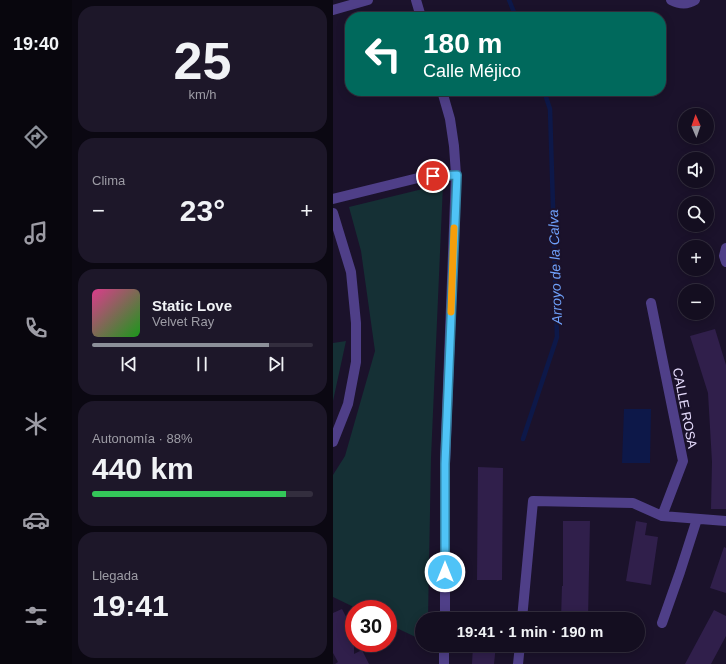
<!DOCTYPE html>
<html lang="es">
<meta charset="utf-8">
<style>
:root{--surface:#140e20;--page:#1d1729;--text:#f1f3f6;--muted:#9d9ca5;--line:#332e3e;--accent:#8c9099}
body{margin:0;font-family:Arial,sans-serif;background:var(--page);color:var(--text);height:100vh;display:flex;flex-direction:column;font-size:15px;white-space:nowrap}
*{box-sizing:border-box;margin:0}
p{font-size:13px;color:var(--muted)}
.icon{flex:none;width:22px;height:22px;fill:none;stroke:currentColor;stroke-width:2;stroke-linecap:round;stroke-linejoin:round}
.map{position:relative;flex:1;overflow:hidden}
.sheet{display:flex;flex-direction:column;gap:6px;padding:6px;background:#0b0812;width:261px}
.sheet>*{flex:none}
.hud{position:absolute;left:12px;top:12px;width:321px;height:84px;border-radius:16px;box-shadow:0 2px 10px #0003,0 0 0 1px var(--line);background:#00695c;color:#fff;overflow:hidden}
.needle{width:26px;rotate:358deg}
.tools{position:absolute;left:345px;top:108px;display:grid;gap:8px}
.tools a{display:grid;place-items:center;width:36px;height:36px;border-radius:50%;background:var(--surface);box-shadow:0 2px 10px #0003,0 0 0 1px var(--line);font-size:20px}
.speed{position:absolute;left:12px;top:600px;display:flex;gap:8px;font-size:20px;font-weight:700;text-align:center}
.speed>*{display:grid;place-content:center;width:52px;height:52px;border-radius:50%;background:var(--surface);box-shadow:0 2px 10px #0003,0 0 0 1px var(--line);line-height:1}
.speed .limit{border:6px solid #d22;background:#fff;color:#111}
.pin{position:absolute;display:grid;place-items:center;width:34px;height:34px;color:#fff;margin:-17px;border:2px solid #fff;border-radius:50%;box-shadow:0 1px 4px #0007}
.me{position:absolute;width:44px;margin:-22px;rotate:0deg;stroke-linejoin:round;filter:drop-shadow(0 0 3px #0008)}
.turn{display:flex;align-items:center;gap:14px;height:84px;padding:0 12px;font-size:18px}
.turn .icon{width:52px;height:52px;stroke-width:2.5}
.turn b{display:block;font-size:28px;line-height:34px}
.big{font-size:30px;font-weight:700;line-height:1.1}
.sheet .widget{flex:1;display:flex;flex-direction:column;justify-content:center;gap:6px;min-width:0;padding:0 14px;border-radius:16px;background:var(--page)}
.sheet .dial{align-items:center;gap:0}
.dial b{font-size:52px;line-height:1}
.song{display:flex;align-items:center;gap:12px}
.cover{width:48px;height:48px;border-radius:6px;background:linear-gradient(135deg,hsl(330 70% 55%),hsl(120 70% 35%))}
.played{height:4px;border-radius:2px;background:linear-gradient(90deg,var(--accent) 80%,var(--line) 80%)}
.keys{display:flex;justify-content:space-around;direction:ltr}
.heat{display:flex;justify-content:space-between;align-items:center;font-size:22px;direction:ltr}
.charge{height:6px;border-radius:3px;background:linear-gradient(90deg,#34c759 88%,var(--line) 0)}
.trip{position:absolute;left:82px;top:612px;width:230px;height:40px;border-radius:20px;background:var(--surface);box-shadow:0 2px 10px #0003,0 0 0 1px var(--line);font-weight:700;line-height:40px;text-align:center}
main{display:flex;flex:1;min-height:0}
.tab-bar{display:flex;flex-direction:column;width:72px;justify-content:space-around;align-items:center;background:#08060d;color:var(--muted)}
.tab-bar .icon{width:28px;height:28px}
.tab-bar .on{color:var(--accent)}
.tab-bar b{font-size:18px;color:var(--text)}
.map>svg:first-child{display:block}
.green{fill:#153035}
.water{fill:#0d1849}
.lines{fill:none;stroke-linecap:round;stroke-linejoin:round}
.stream{stroke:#0d1849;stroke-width:4.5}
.building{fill:#301f4b}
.street{stroke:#4f3f88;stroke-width:10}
.route-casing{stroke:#337fa1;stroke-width:10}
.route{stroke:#4fc3f7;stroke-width:7}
.slow{stroke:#f59e0b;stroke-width:7}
.labels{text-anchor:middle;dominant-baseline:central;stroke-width:4;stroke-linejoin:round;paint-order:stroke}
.street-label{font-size:13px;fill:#e7ddfe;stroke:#1b122b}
.water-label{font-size:14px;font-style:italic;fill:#6fa0fa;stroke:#1b122b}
</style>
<main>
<nav class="tab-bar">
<b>19:40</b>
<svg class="icon on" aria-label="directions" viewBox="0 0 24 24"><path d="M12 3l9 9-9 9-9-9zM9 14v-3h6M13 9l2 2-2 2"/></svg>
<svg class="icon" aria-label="music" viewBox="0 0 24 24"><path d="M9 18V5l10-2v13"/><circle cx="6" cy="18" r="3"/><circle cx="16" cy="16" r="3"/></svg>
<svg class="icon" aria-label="phone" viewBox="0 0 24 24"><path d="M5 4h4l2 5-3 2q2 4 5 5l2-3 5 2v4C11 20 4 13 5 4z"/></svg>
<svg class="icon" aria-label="climate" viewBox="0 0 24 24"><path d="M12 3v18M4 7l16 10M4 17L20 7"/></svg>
<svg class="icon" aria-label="car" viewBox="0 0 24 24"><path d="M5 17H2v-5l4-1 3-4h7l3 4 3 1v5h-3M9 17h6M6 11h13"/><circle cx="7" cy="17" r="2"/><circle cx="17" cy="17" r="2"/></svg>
<svg class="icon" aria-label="filters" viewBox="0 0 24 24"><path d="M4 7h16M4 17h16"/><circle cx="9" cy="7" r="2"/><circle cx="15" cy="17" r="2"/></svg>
</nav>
<section class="sheet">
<div class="widget dial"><b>25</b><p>km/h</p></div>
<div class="widget"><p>Clima</p>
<div class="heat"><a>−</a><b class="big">23°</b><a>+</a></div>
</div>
<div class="widget">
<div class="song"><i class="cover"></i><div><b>Static Love</b><p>Velvet Ray</p></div></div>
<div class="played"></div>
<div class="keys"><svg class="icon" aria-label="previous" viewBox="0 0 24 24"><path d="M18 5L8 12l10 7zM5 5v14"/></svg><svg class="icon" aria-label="pause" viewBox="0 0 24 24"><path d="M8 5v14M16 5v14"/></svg><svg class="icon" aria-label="next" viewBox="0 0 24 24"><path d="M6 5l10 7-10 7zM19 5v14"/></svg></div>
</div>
<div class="widget"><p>Autonomía · 88%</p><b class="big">440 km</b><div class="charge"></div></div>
<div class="widget"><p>Llegada</p><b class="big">19:41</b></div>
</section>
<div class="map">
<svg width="393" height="664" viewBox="0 0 393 664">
<rect width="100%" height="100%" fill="#1b122b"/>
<path class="green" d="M110,184L98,458L95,619H89V640L55,624V609H25L0,597V475L12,456L42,351L28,251L16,207Z
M13,341L0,401V343Z"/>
<path class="water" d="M291,409H318L317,463H289Z"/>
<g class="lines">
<path class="stream" d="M176,0L183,17
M190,439L224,337L217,109L211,91"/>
</g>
<path class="building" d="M382,329L393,365V509H378L379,462L375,393L357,336Z
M145,467L170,468L169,580H144Z
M230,521H257L255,619H228L229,586H230Z
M303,521L314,523L312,535L325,537L318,585L293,581Z
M391,547L393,548V593L377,588Z
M9,609L21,632V654L29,650L36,664H2L5,662L0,653V613Z
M381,610L393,616V636L378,664H352Z
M140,645H163L161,664H139Z"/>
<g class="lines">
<path class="street" d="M83,0L88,17
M338,0C346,4 354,5 362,0
M0,10L35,0
M109,91L117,119L121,146L123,175L112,463V619
M0,199L89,177L123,175
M0,213L18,272L23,323V362L15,404L0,442
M393,248L391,256L393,262
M318,303L350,461L329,516
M189,619L200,501L300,503L329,516L393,521
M329,623L347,572L364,519
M111,664V645
M185,664L187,645"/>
</g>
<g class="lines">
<defs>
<path id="route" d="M100,176L124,175L112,464V572"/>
</defs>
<use href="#route" class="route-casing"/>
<use href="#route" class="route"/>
<path class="slow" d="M118,312L121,228"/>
</g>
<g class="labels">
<g class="street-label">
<text transform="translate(352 408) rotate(79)">CALLE ROSA</text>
</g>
<g class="water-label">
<text transform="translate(222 267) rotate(-92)">Arroyo de la Calva</text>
</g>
</g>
</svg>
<div class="tools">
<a><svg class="needle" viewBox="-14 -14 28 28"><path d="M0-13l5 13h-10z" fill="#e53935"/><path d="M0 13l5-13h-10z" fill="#9d9ca5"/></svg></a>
<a><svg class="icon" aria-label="sound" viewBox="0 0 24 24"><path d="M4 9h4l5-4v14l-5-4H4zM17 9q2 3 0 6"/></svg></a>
<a><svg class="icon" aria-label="search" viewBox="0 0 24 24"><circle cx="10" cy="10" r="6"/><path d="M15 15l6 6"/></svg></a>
<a>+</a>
<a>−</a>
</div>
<div class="speed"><div class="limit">30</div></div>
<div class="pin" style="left:100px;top:176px;background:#d93025"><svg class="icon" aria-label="arrive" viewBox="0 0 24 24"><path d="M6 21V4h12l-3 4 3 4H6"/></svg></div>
<svg class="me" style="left:112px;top:572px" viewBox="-20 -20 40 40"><circle r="17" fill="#4fc3f7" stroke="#fff" stroke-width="3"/><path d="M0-11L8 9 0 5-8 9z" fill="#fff"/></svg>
<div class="trip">19:41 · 1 min · 190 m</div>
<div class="hud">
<div class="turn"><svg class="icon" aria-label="left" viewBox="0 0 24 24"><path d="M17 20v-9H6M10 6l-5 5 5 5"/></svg><div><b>180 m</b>Calle Méjico</div></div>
</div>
</div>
</main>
